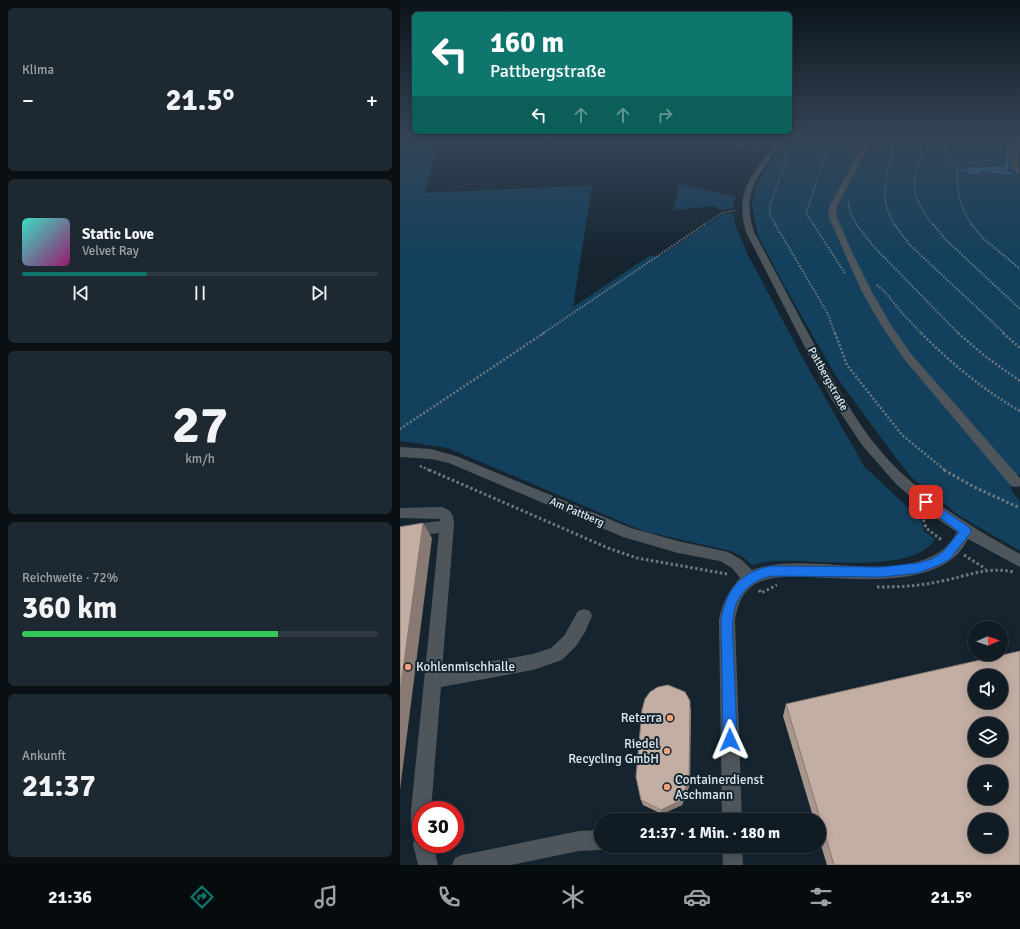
<!DOCTYPE html>
<html lang="de">
<meta charset="utf-8">
<style>
:root{--surface:#101b23;--page:#1e2830;--text:#f1f3f6;--muted:#9ca1a6;--line:#303941;--accent:#0f766e}
body{margin:0;font-family:Signika,sans-serif;background:var(--page);color:var(--text);height:100vh;display:flex;flex-direction:column;font-size:15px;white-space:nowrap}
*{box-sizing:border-box;margin:0}
p{font-size:13px;color:var(--muted)}
.icon{flex:none;width:22px;height:22px;fill:none;stroke:currentColor;stroke-width:2;stroke-linecap:round;stroke-linejoin:round}
.map{position:relative;flex:1;overflow:hidden}
.side{display:flex;flex-direction:column;gap:8px;padding:8px;background:#090f13;width:400px}
.side>*{flex:none}
.top-card{position:absolute;left:12px;top:12px;width:380px;height:122px;border-radius:6px;box-shadow:0 2px 10px #0003,0 0 0 1px var(--line);background:#0f766e;color:#fff;overflow:hidden}
.needle{width:26px;rotate:88deg}
.buttons{position:absolute;left:568px;top:621px;display:grid;gap:8px}
.buttons a{display:grid;place-items:center;width:40px;height:40px;border-radius:50%;background:var(--surface);box-shadow:0 2px 10px #0003,0 0 0 1px var(--line);font-size:20px}
.speed{position:absolute;left:12px;top:801px;display:flex;gap:8px;font-size:20px;font-weight:700;text-align:center}
.speed>*{display:grid;place-content:center;width:52px;height:52px;border-radius:50%;background:var(--surface);box-shadow:0 2px 10px #0003,0 0 0 1px var(--line);line-height:1}
.speed .limit{border:6px solid #d22;background:#fff;color:#111}
.pin{position:absolute;display:grid;place-items:center;width:34px;height:34px;color:#fff;margin:-17px;border-radius:8px;box-shadow:0 2px 6px #0006}
.me{position:absolute;width:44px;margin:-22px;rotate:359deg;stroke-linejoin:round;filter:drop-shadow(0 0 3px #0008)}
.turn{display:flex;align-items:center;gap:14px;height:84px;padding:0 12px;font-size:18px}
.turn .icon{width:52px;height:52px;stroke-width:2.5}
.turn b{display:block;font-size:28px;line-height:34px}
.lanes{display:flex;align-items:center;height:38px;padding:0 12px;background:#0003;justify-content:center;gap:20px;direction:ltr}
.lanes .off{opacity:.35}
.big{font-size:30px;font-weight:700;line-height:1.1}
.side .widget{flex:1;display:flex;flex-direction:column;justify-content:center;gap:6px;min-width:0;padding:0 14px;border-radius:6px;background:var(--page)}
.side .dial{align-items:center;gap:0}
.dial b{font-size:52px;line-height:1}
.song{display:flex;align-items:center;gap:12px}
.cover{width:48px;height:48px;border-radius:6px;background:linear-gradient(135deg,hsl(170 70% 55%),hsl(320 70% 35%))}
.played{height:4px;border-radius:2px;background:linear-gradient(90deg,var(--accent) 35%,var(--line) 35%)}
.keys{display:flex;justify-content:space-around;direction:ltr}
.heat{display:flex;justify-content:space-between;align-items:center;font-size:22px;direction:ltr}
.charge{height:6px;border-radius:3px;background:linear-gradient(90deg,#34c759 72%,var(--line) 0)}
.trip{position:absolute;left:194px;top:813px;width:232px;height:40px;border-radius:20px;background:var(--surface);box-shadow:0 2px 10px #0003,0 0 0 1px var(--line);font-weight:700;line-height:40px;text-align:center}
.tab-bar{display:flex;height:64px;justify-content:space-around;align-items:center;background:#060b0e;color:var(--muted)}
.tab-bar .icon{width:28px;height:28px}
.tab-bar .on{color:var(--accent)}
.tab-bar b{font-size:18px;color:var(--text)}
main{display:flex;flex:1;min-height:0}
.map>svg:first-child{display:block}
.green{fill:#13405c}
.lines{fill:none;stroke-linecap:round;stroke-linejoin:round}
.stream{stroke:#29709d;stroke-width:2.5}
.path-far3{stroke:#6b7881;stroke-width:1.5;stroke-dasharray:1 1;stroke-linecap:butt}
.path-far2{stroke:#6b7881;stroke-width:2;stroke-dasharray:1.5 1.5;stroke-linecap:butt}
.path-far1{stroke:#6b7881;stroke-width:2.5;stroke-dasharray:2 2;stroke-linecap:butt}
.path{stroke:#6b7881;stroke-width:3;stroke-dasharray:2.5 2.5;stroke-linecap:butt}
.minor{fill:#4e565b;fill-rule:evenodd}
.wall{fill:#a7968c}
.shaded-wall{fill:#887a72}
.building{fill:#c2aea3;stroke:#887a72;fill-rule:evenodd}
.route{fill:#1a73e8;stroke:#114b97}
.poi-dot{fill:#f0a378;stroke:#15242f;stroke-width:1.5}
.labels{text-anchor:middle;dominant-baseline:central;stroke-width:4;stroke-linejoin:round;paint-order:stroke}
.street-label{font-size:11px;fill:#dee8ef;stroke:#15242f}
.near-poi-label{font-size:13px;fill:#dee8ef;stroke:#15242f;text-anchor:start}
</style>
<main>
<section class="side">
<div class="widget"><p>Klima</p>
<div class="heat"><a>−</a><b class="big">21.5°</b><a>+</a></div>
</div>
<div class="widget">
<div class="song"><i class="cover"></i><div><b>Static Love</b><p>Velvet Ray</p></div></div>
<div class="played"></div>
<div class="keys"><svg class="icon" aria-label="previous" viewBox="0 0 24 24"><path d="M18 5L8 12l10 7zM5 5v14"/></svg><svg class="icon" aria-label="pause" viewBox="0 0 24 24"><path d="M8 5v14M16 5v14"/></svg><svg class="icon" aria-label="next" viewBox="0 0 24 24"><path d="M6 5l10 7-10 7zM19 5v14"/></svg></div>
</div>
<div class="widget dial"><b>27</b><p>km/h</p></div>
<div class="widget"><p>Reichweite · 72%</p><b class="big">360 km</b><div class="charge"></div></div>
<div class="widget"><p>Ankunft</p><b class="big">21:37</b></div>
</section>
<div class="map">
<svg width="620" height="865" viewBox="0 0 620 865">
<rect width="100%" height="100%" fill="#15242f"/>
<path class="green" d="M0,139H39L25,193L192,185L173,307L249,256H260L323,214L333,213L336,227L347,253L406,364L464,466L521,520L524,531L535,539C513,576 412,558 373,561C366,562 359,563 352,565L343,557L331,551L243,531L48,448L0,441Z
M110,139H176L174,143Z
M332,139H371L363,151L331,148Z
M384,139H620V475L612,477C607,492 615,491 620,503C620,510 620,541 620,551L558,515L512,478L493,454L435,375L385,287L358,236L352,206L355,188Z
M279,184L335,197L333,208L321,210L314,206L274,210Z"/>
<g class="lines">
<path class="stream" d="M567,169L607,168L608,150L619,139
M593,172L611,173
M570,173L580,172"/>
<path class="path-far3" d="M494,139C492,173 474,191 495,225
M522,139C521,145 521,149 521,155C520,163 517,171 515,179C513,197 523,213 533,225
M545,139L547,155L557,171
M448,201L450,212L457,225
M304,225L322,213L336,210
M376,225L370,215V205L393,139
M414,225L406,213L431,139
M572,225C560,208 557,192 557,171H608"/>
<path class="path-far2" d="M375,224L428,314L435,334
M413,224L445,273
M456,224L474,247L559,334
M494,224L510,245L605,334
M533,224L545,239L620,309
M571,224L584,239L620,269
M477,285L485,292L502,313L522,334
M142,334L305,224"/>
<path class="path-far1" d="M435,333L447,365L502,435L546,471
M521,333C551,363 583,390 620,411
M558,333L586,357L620,381
M603,333L620,348
M0,429L144,333
M20,466L31,471"/>
<path class="path" d="M29,470L208,548L237,558L327,574
M544,470L576,488L620,508
M522,515L526,528L543,541
M564,555L586,569
M477,587C499,587 520,586 542,581C568,576 587,566 614,572
M359,590L361,593L377,585"/>
<path class="minor" d="M377,139H383C362,175 340,187 354,232C374,269 393,305 413,342C439,391 465,441 507,478C541,509 580,532 620,554V567L568,539C564,546 560,553 553,558C513,591 432,575 383,577C353,579 340,590 335,620L342,820H322L319,620C322,603 329,590 340,578L332,568L320,561L278,553L223,537L49,463L31,459L0,457V447L31,449L56,456L231,528L278,541L328,552L342,560L352,570C408,550 491,585 541,551C548,546 553,539 557,532L533,516L496,484L462,445L432,400L346,232C333,187 356,174 377,139Z
M466,139H472L438,205L436,215L452,252L472,292L491,325L512,355L620,478V486L616,487L611,486L504,359L481,325L462,292L444,252L428,215L430,205Z
M620,141V148L617,158L620,175C606,170 608,147 620,141Z
M41,507C52,510 54,515 54,526L42,670L133,654L151,648L164,636L178,611L184,609L190,611L192,616L185,632L176,646L162,660L133,670L41,687L31,810H21V844H33L38,865H18L13,844L15,839L11,831V810L39,533L0,538V526L40,521V519L0,518V508Z
M201,830V846H209L201,850L179,851L111,865H52L55,858L62,855L179,831Z
M322,846H342L343,865H323Z"/>
</g>
<path class="wall" d="M386,704L620,865H427L419,839V820H414L383,716Z
M291,707L290,784L282,805L262,814L243,805L241,800Z"/>
<path class="shaded-wall" d="M23,523L32,538L0,790V692Z
M290,701V784L282,805L262,814L261,810Z"/>
<path class="building" d="M23,523L0,692V527Z
M620,651V865H434L386,704ZM575,676H601V702H575ZM575,724H601V750H575ZM575,772H601V798H575ZM575,820H601V846H575Z
M268,685L285,692L290,701L289,779L281,800L261,810L241,800L236,777L242,710L245,699L250,692L258,687Z"/>
<linearGradient id="sky" x2="0" y2="1"><stop stop-color="#0c141a"/><stop offset="0.53" stop-color="#354558"/><stop offset="1" stop-color="#354558" stop-opacity="0"/></linearGradient>
<rect width="620" height="260" fill="url(#sky)"/>
<path class="route" d="M526,498L570,528L571,532L550,559L539,565L518,573L482,577L371,576C357,579 345,587 338,600C329,617 334,643 334,661C335,687 336,714 337,740L335,745L330,747L325,745L323,740L321,620C326,590 340,572 371,566L482,567L518,563L532,559L543,552L559,532L522,504L521,502L522,499Z"/>
<g class="poi-dot">
<circle cx="8" cy="667" r="4"/>
<circle cx="270" cy="718" r="4"/>
<circle cx="267" cy="751" r="4"/>
<circle cx="267" cy="787" r="4"/>
</g>
<g class="labels">
<g class="street-label">
<text transform="translate(428 379) rotate(61)">Pattbergstraße</text>
<text transform="translate(177 512) rotate(23)">Am Pattberg</text>
</g>
<g class="near-poi-label">
<text x="16" y="667">Kohlenmischhalle</text>
<text x="262" y="718" text-anchor="end">Reterra</text>
<text x="259" y="744" text-anchor="end">Riedel<tspan x="259" dy="15">Recycling GmbH</tspan></text>
<text x="275" y="780">Containerdienst<tspan x="275" dy="15">Aschmann</tspan></text>
</g>
</g>
</svg>
<div class="buttons">
<a><svg class="needle" viewBox="-14 -14 28 28"><path d="M0-13l5 13h-10z" fill="#e53935"/><path d="M0 13l5-13h-10z" fill="#9ca1a6"/></svg></a>
<a><svg class="icon" aria-label="sound" viewBox="0 0 24 24"><path d="M4 9h4l5-4v14l-5-4H4zM17 9q2 3 0 6"/></svg></a>
<a><svg class="icon" aria-label="layers" viewBox="0 0 24 24"><path d="M12 4l9 5-9 5-9-5zM3 14l9 5 9-5"/></svg></a>
<a>+</a>
<a>−</a>
</div>
<div class="speed"><div class="limit">30</div></div>
<div class="pin" style="left:526px;top:502px;background:#d93025"><svg class="icon" aria-label="arrive" viewBox="0 0 24 24"><path d="M6 21V4h12l-3 4 3 4H6"/></svg></div>
<svg class="me" style="left:330px;top:740px" viewBox="-20 -20 40 40"><path d="M0-17L14 15 0 8-14 15z" fill="#1a73e8" stroke="#fff" stroke-width="4"/></svg>
<div class="trip">21:37 · 1 Min. · 180 m</div>
<div class="top-card">
<div class="turn"><svg class="icon" aria-label="left" viewBox="0 0 24 24"><path d="M17 20v-9H6M10 6l-5 5 5 5"/></svg><div><b>160 m</b>Pattbergstraße</div></div>
<div class="lanes"><svg class="icon" aria-label="left" viewBox="0 0 24 24"><path d="M17 20v-9H6M10 6l-5 5 5 5"/></svg><svg class="icon off" aria-label="ahead" viewBox="0 0 24 24"><path d="M12 20V5M6 11l6-6 6 6"/></svg><svg class="icon off" aria-label="ahead" viewBox="0 0 24 24"><path d="M12 20V5M6 11l6-6 6 6"/></svg><svg class="icon off" aria-label="right" viewBox="0 0 24 24"><path d="M7 20v-9h11M14 6l5 5-5 5"/></svg></div>
</div>
</div>
</main>
<nav class="tab-bar">
<b>21:36</b>
<svg class="icon on" aria-label="directions" viewBox="0 0 24 24"><path d="M12 3l9 9-9 9-9-9zM9 14v-3h6M13 9l2 2-2 2"/></svg>
<svg class="icon" aria-label="music" viewBox="0 0 24 24"><path d="M9 18V5l10-2v13"/><circle cx="6" cy="18" r="3"/><circle cx="16" cy="16" r="3"/></svg>
<svg class="icon" aria-label="phone" viewBox="0 0 24 24"><path d="M5 4h4l2 5-3 2q2 4 5 5l2-3 5 2v4C11 20 4 13 5 4z"/></svg>
<svg class="icon" aria-label="climate" viewBox="0 0 24 24"><path d="M12 3v18M4 7l16 10M4 17L20 7"/></svg>
<svg class="icon" aria-label="car" viewBox="0 0 24 24"><path d="M5 17H2v-5l4-1 3-4h7l3 4 3 1v5h-3M9 17h6M6 11h13"/><circle cx="7" cy="17" r="2"/><circle cx="17" cy="17" r="2"/></svg>
<svg class="icon" aria-label="filters" viewBox="0 0 24 24"><path d="M4 7h16M4 17h16"/><circle cx="9" cy="7" r="2"/><circle cx="15" cy="17" r="2"/></svg>
<b>21.5°</b>
</nav>
